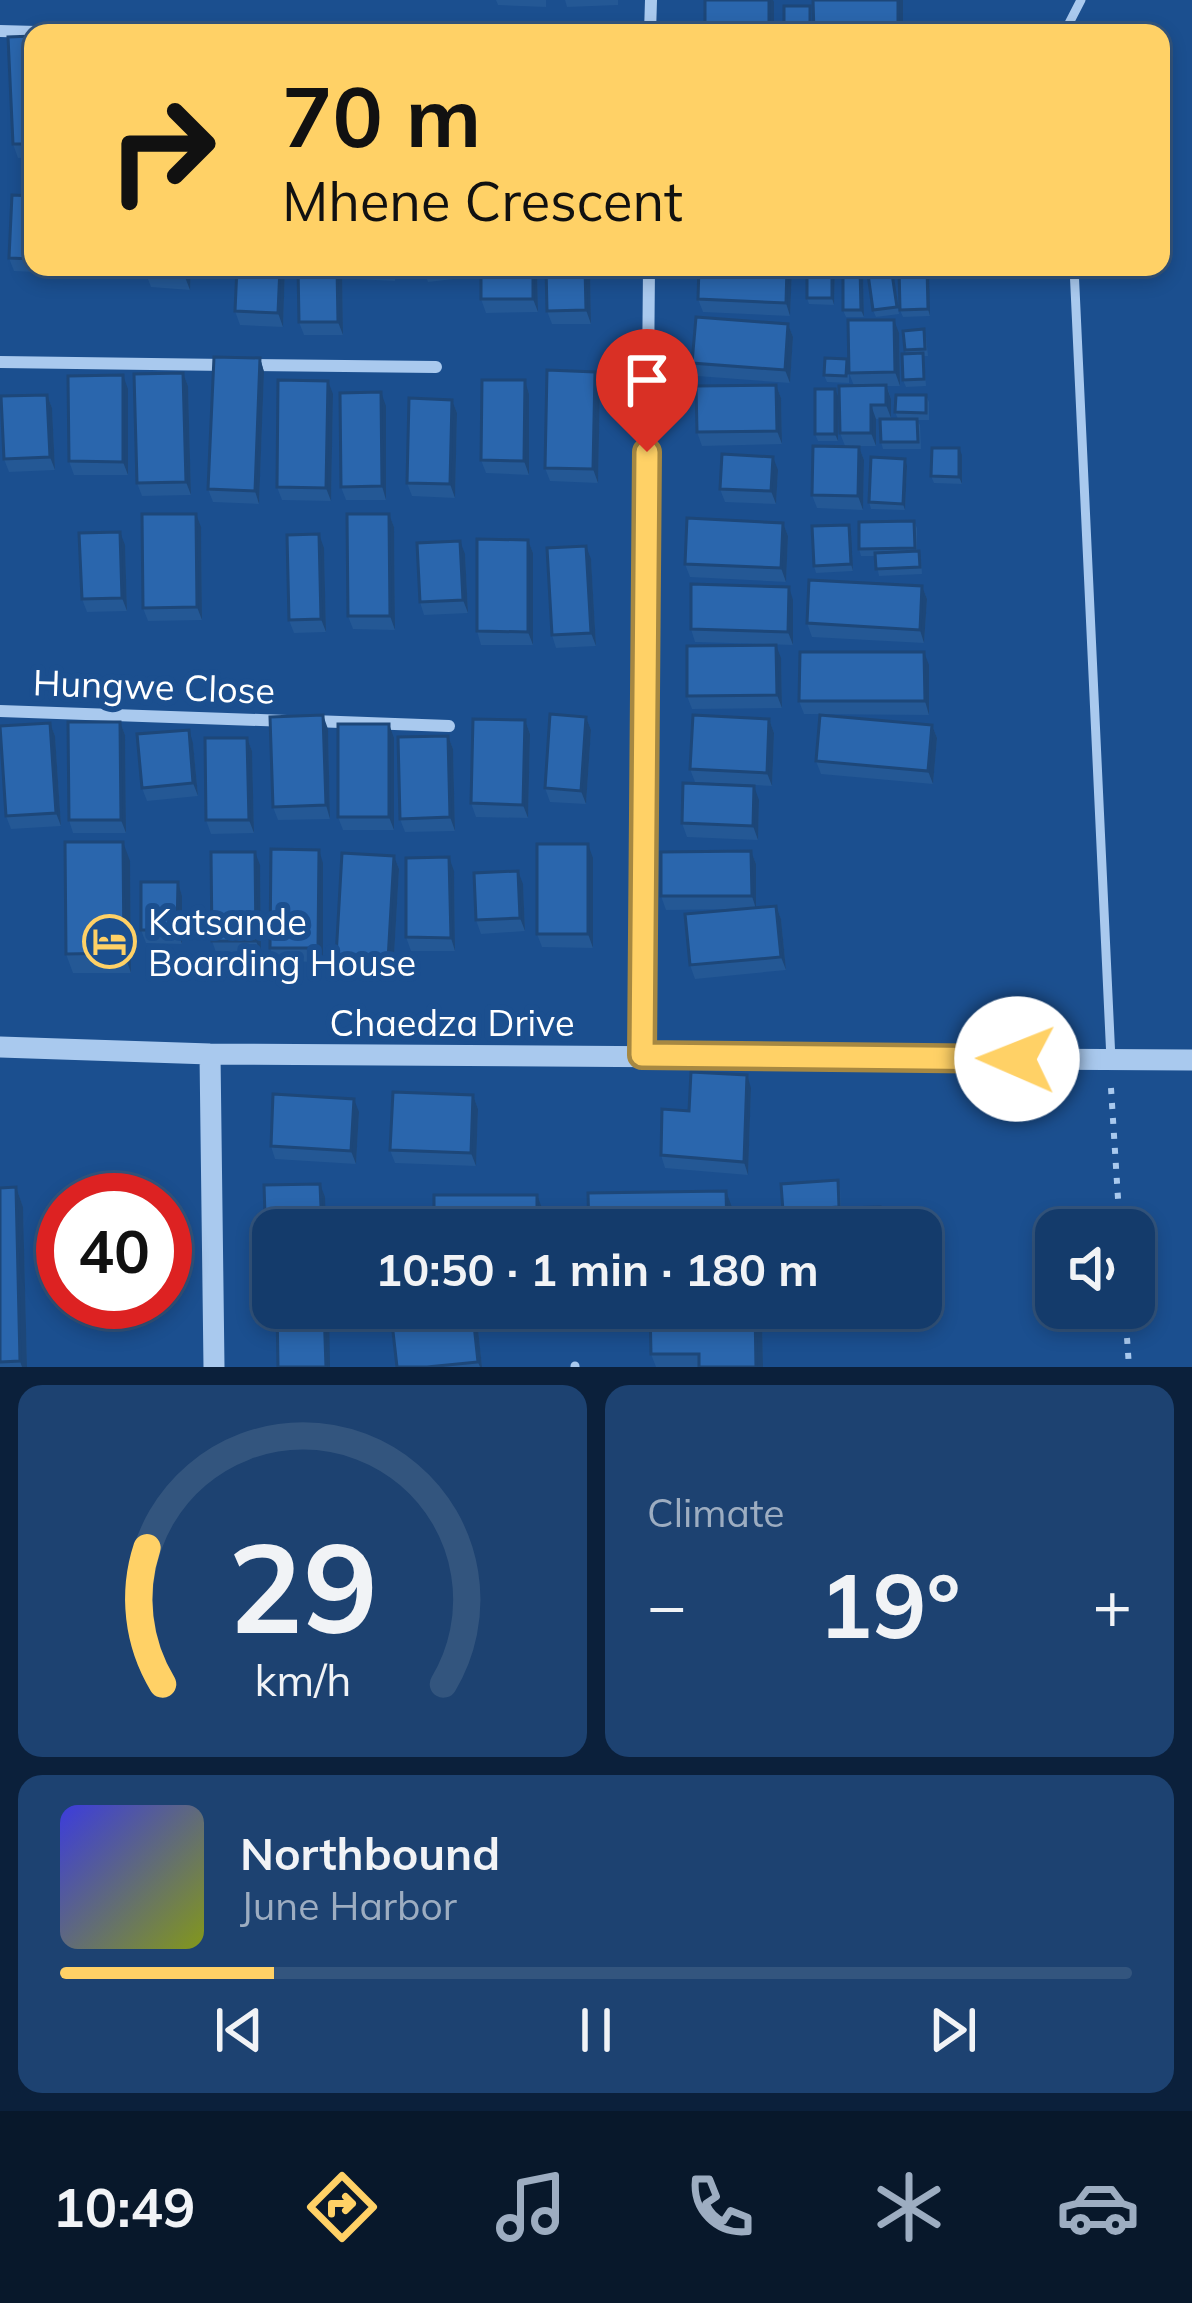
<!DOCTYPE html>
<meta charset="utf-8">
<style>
:root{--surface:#143b6b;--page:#1d4271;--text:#f1f3f6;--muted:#9dadc1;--line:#33557e;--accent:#ffd166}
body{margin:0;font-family:Mulish,sans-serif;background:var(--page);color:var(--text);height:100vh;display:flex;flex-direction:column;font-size:45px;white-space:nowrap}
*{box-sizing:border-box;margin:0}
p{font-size:39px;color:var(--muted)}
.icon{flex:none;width:66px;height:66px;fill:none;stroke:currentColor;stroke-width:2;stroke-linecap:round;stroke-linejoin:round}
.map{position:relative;height:1367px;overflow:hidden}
.drawer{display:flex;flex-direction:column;gap:18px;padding:18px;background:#0b203b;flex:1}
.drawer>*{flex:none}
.top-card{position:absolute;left:24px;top:24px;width:1146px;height:252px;border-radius:24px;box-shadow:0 6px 18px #0003,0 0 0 3px var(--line);background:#ffd166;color:#111;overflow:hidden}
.controls{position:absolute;left:1035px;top:1209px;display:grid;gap:24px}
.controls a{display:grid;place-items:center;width:120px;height:120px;border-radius:24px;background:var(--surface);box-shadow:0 6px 18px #0003,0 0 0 3px var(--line);font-size:60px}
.speed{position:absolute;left:36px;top:1173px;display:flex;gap:24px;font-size:60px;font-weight:700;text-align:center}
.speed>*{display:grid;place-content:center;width:156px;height:156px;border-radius:50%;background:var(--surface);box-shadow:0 6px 18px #0003,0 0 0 3px var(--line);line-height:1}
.speed .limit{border:18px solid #d22;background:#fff;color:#111}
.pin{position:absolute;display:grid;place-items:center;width:102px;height:102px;color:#fff;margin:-123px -51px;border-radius:50% 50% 50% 0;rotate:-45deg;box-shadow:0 0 12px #0007}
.pin .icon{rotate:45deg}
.me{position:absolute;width:132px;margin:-66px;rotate:271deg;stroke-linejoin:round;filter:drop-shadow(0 0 9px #0008)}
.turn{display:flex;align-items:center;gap:42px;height:252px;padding:0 60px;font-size:54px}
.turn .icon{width:156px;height:156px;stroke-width:2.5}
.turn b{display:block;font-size:84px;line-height:102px}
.big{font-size:90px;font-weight:700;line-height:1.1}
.drawer .tile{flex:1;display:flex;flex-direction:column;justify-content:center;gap:18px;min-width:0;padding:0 42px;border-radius:24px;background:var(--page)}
.drawer .dial{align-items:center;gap:0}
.dial svg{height:312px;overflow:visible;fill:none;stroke:var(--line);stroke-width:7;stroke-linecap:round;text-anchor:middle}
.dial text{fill:var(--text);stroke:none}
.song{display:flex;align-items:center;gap:36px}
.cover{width:144px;height:144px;border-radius:18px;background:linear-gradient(135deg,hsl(240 70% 55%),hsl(70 70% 35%))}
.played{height:12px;border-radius:6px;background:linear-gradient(90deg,var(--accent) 20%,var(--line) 20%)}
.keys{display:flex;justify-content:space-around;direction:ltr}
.heat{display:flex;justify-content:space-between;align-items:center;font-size:66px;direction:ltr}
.drawer .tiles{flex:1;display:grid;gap:18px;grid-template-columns:1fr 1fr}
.tile:last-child{grid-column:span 2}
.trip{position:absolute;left:252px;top:1209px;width:690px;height:120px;border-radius:24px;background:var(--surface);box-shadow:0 6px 18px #0003,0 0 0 3px var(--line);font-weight:700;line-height:120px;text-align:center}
.tab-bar{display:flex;height:192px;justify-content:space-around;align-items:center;background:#08182b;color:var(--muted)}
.tab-bar .icon{width:84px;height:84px}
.tab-bar .active{color:var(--accent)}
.tab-bar b{font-size:54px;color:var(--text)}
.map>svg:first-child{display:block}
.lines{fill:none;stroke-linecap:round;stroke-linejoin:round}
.path{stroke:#a9c9ee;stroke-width:6;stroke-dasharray:6 9;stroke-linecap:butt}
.service{stroke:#a9c9ee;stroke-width:9}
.minor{stroke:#a9c9ee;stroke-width:12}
.tertiary{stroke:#a9c9ee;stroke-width:21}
.wall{fill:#245895}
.shaded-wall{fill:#1d4779}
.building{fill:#2a66ad;stroke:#1d4779;stroke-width:3}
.route-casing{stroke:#a68842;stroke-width:30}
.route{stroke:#ffd166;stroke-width:21}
.labels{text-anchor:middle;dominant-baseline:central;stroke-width:12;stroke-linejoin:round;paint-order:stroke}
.street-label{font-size:36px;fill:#fff;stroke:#1b4f8f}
.poi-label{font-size:36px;fill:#fff;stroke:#1b4f8f;text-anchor:start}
</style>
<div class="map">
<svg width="1192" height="1367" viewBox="0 0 1192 1367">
<rect width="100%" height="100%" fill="#1b4f8f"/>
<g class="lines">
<path class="path" d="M1111,1088L1120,1230
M1125,1308L1129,1367"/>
<path class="service" d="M1064,33L1081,0
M1074,267L1111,1060
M575,1367V1366"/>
<path class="minor" d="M0,31L73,33
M650,33L651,0
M0,362L227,365
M247,365L436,367
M0,711L287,721
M313,721L449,726
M642,1055L649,267"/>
<path class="tertiary" d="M0,1047L210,1054L1192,1060
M210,1054L214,1367"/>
</g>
<path class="wall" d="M496,0H546V7L498,5Z
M565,0H618V5L567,7Z
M774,2V33H708L705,25Z
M33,36V157L18,158L13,144Z
M33,196V267H54V273L14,271L9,258Z
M191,267L190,290L151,287L146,274Z
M285,267L283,327L240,325L235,311Z
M298,267H342L343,335H304L299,322Z
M351,267H395V281L355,279Z
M423,267H470L471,277L428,282Z
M481,267H537L538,312L486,313L481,299Z
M590,267L591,324H552L547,311Z
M807,267H835L834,305L809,304L807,298Z
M892,267L899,314L876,317L873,310Z
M899,267H928L930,316L903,317L900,310Z
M792,270L790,316L703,312L698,299Z
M863,273L864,317H846L843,310Z
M788,324L793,337L790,383L697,376L692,363Z
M899,333L900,386H887L891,399V418L876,419V446H845L840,433L854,386L849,373Z
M926,336L928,356H924L926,386L906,387L903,380L906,354L905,350Z
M260,358L264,372L259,504L213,502L208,489Z
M847,359L849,366V383L827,382L824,375Z
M595,372L600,385L598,483L550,481L545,468Z
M183,373L188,386L191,495L142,496L137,483Z
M525,380L529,394V475L486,473L481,460Z
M776,385L781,398L782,444L702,446L697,432Z
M128,389V475H74L69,461Z
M333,394L331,501L282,500L277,487Z
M47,395L52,408L55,470L9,472L4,459Z
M926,395L929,402V420H917L920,425L921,449H883L881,442L898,419L895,412Z
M838,396V441H818L815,434Z
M452,400L457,413L455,498L412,496L407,483Z
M386,406V500H346L341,487Z
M859,447L864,460L863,510L817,508L812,495Z
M962,455V484L934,483L931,476Z
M907,466L905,510L871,509L869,502Z
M778,470L776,504L725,502L720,489Z
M389,514L394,527L395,630L353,629L348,616Z
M914,521L917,528V551L921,558L922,574L879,576L875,556H861L859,549Z
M783,523L788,536L786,582L690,577L685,564Z
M849,525L851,531L853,571L816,573L814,566Z
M201,527L202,620L148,621L143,608Z
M528,540L533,553V645H481L477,631Z
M125,545L127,611L87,612L82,599Z
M324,548L326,632L294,633L289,620Z
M465,554L468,613L424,615L420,602Z
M591,559L596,646L556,648L552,635Z
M922,586L927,599L924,643L812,637L807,623Z
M793,600V645L695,642L691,629Z
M781,658L782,708L692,709L687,696Z
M929,665V715L804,714L799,701Z
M586,717L591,730L586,804L550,802L545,788Z
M769,719L774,733L772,786L695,782L690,769Z
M525,720L530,734L528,818L476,817L471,803Z
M120,722L125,735L126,833H73L69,820Z
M50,723L55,736L61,826L11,829L6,816Z
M932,725L937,738L933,784L821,774L816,761Z
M328,729L330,819L278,820L273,807Z
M448,736L453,749L455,831L405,832L400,819Z
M247,738L252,751L254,833L211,834L206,820Z
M394,738V830H343L338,817Z
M193,743L198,796L147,801L142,788Z
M759,800L758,840L687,837L682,823Z
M751,851L756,864V908L776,906L781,919L786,970L695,979L690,965L741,909L666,910L661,896Z
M394,856L399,869L393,973L341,970L336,957Z
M593,858V948L542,947L537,934Z
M130,861L131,973H73L66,954Z
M323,863V962L275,961L270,948Z
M260,865L261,954L217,955L212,941Z
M454,871L455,951H411L406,937Z
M178,882L182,896V944L146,943L141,930Z
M523,884L525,931L481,934L476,920Z
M751,1088L748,1175L665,1168L661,1155L689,1111Z
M473,1095L478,1109L476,1166L395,1163L390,1150Z
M359,1112L356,1164L275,1159L271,1146Z
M16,1187L23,1207L27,1367H0V1188Z
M840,1187L841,1208L885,1220L886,1230H805V1216L785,1217L783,1211Z
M762,1319L763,1367H656L651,1354Z
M478,1329L482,1367H397Z"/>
<path class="shaded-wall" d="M769,0H773L774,2V33H772L769,26Z
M898,0H903V33H898Z
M185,267H191L190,290L185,277Z
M280,267H285L283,327L278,313Z
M337,267H342L343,335L338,322Z
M533,267H537L538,312L533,299Z
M585,267H590L591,324L586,310Z
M787,267H791L792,270L790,316L786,303Z
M832,267H835L834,305L832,298Z
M861,267L863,273L864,317L861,310Z
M927,267L929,269L930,316L928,309Z
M894,320L899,333L900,386L895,372Z
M788,324L793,337L790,383L785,370Z
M260,358L264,372L259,504L255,491Z
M595,372L600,385L598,483L593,469Z
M183,373L188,386L191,495L186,482Z
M123,375L128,389V475L123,462Z
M525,380L529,394V475L524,461Z
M328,381L333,394L331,501L326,488Z
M776,385L781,398L782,444L777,431Z
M886,385L891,399V418L886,405Z
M835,389L838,396V441L835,434Z
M381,392L386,406V500L382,486Z
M47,395L52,408L55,470L50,457Z
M452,400L457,413L455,498L450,484Z
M871,405L876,419V446L871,433Z
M859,447L864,460L863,510L858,496Z
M959,448L962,455V484L959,477Z
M773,457L778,470L776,504L771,491Z
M905,459L907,466L905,510L903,504Z
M196,514L201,527L202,620L197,607Z
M389,514L394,527L395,630L390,616Z
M783,523L788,536L786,582L781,568Z
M849,525L851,531L853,571L851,564Z
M120,532L125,545L127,611L122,598Z
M319,534L324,548L326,632L321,619Z
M528,540L533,553V645L528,632Z
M460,541L465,554L468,613L463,600Z
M586,546L591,559L596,646L591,633Z
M922,586L927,599L924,643L920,630Z
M789,587L793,600V645L788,632Z
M776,645L781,658L782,708L777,695Z
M924,652L929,665V715L925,701Z
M323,715L328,729L330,819L326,805Z
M586,717L591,730L586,804L581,791Z
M769,719L774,733L772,786L767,773Z
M525,720L530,734L528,818L523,805Z
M120,722L125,735L126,833L121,820Z
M50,723L55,736L61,826L56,813Z
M389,724L394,738V830L389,817Z
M932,725L937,738L933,784L928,771Z
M189,730L193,743L198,796L193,783Z
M448,736L453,749L455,831L450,817Z
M247,738L252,751L254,833L249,820Z
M754,786L759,800L758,840L753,826Z
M123,842L130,861L131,973L124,953Z
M588,844L593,858V948L588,934Z
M319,850L323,863V962L318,948Z
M751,851L756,864V909L752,896Z
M255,852L260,865L261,954L256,941Z
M394,856L399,869L393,973L388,960Z
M449,857L454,871L455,951L451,938Z
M518,871L523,884L525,931L520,918Z
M178,882L182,896V944L177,930Z
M776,906L781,919L786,970L781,957Z
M747,1075L751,1088L748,1175L744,1162Z
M473,1095L478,1109L476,1166L471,1153Z
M354,1099L359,1112L356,1164L351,1151Z
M320,1184L325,1197L326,1230H322Z
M16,1187L23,1207L27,1367H22L20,1361Z
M726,1191L733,1210V1230H727Z
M537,1195L542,1208V1230H537Z
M880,1207L885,1220L886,1230H881Z
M324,1308H329L330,1367H326Z
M755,1308H758L762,1319L763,1367H756Z
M473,1315L478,1329L482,1367H480L478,1362Z"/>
<path class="building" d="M705,0H769V26L705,25Z
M813,0H898V33H814Z
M784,6H810V33H784Z
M33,36V144H13L8,37Z
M12,195L33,196V259L9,258Z
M147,267H185V277L146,274Z
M237,267H280L278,313L235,311Z
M298,267H337L338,322H299Z
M481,267H533V299H481Z
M546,267H585L586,310L547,311Z
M699,267H787L786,303L698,299Z
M807,267H832V298H807Z
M843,267H860L861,310H843Z
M867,267H891L897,307L873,310Z
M899,267H927L928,309L900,310Z
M696,317L788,324L785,370L692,363Z
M848,320H894L895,372L849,373Z
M924,329L925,349L905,350L903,331Z
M923,353L924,379L903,380L902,354Z
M214,357L260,358L255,491L208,489Z
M825,358L847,359L846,376L824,375Z
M547,370L595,372L593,469L545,468Z
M183,373L186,482L137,483L134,374Z
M123,375V462L69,461L68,376Z
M278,380L328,381L326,488L277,487Z
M482,380H525L524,461L481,460Z
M776,385L777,431L697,432L696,386Z
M886,385V405H871V433H840L839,386Z
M815,389H835V434H815Z
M381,392L382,486L341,487L340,393Z
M47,395L50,457L4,459L1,396Z
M896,395H926V413L895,412Z
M409,398L452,400L450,484L407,483Z
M880,419H917L918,442H881Z
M813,446L859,447L858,496L812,495Z
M932,448H959V477L931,476Z
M722,454L773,457L771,491L720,489Z
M871,457L905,459L903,504L869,502Z
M142,514H196L197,607L143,608Z
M347,514H389L390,616H348Z
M687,518L783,523L781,568L685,564Z
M914,521L915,548L859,549V522Z
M849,525L851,564L814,566L812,526Z
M120,532L122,598L82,599L79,533Z
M319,534L321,619L289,620L287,535Z
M477,539L528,540V632L477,631Z
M460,541L463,600L420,602L417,543Z
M586,546L591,633L552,635L547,548Z
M919,551L920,567L876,569L875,553Z
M809,580L922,586L920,630L807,623Z
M691,584L789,587L788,632L691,629Z
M776,645L777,695L687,696V646Z
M800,652H924L925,701H799Z
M550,714L586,717L581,791L545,788Z
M323,715L326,805L273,807L270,717Z
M693,715L769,719L767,773L690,769Z
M820,715L932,725L928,771L816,761Z
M473,719L525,720L523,805L471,803Z
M68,722H120L121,820H69Z
M50,723L56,813L6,816L0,726Z
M338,724H389V817H338Z
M189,730L193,783L142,788L137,734Z
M448,736L450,817L400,819L398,737Z
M205,738H247L249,820H206Z
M683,783L754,786L753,826L682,823Z
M65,842H123L124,953L66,954Z
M537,844H588V934H537Z
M271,849L319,850L318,948H270Z
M751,851L752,896H661V852Z
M211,852H255L256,941H212Z
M342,853L394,856L388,960L336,957Z
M449,857L451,938L406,937V858Z
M518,871L520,918L476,920L474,873Z
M141,882H178L177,930H141Z
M776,906L781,957L690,965L685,914Z
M691,1072L747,1075L744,1162L661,1155L662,1109L689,1111Z
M393,1092L473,1095L471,1153L390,1150Z
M273,1094L354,1099L351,1151L271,1146Z
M838,1180L839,1207L783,1211L781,1184Z
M320,1184L322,1230H273V1276H267L264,1185Z
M16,1187L20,1361L0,1362V1188Z
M726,1191L727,1230H589L588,1193Z
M434,1195H537V1230H434Z
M880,1207L881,1230H805L804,1209Z
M277,1308H324L326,1367H278Z
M650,1308H755L756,1367H699V1354H651Z
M473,1315L478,1362L427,1367H397L392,1323Z"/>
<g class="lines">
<defs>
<path id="route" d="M647,452L642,1055L1017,1059"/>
</defs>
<use href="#route" class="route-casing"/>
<use href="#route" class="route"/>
</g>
<defs>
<symbol id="hotel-ring" viewBox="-11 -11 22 22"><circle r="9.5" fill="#1b4f8f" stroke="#ffd166" stroke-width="1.5"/><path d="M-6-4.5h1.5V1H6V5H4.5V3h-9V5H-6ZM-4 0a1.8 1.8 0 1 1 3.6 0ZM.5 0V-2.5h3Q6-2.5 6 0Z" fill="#ffd166"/></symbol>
</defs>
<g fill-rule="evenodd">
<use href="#hotel-ring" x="80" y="912" width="59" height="59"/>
</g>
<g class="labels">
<g class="street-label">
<text transform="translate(154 686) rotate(2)">Hungwe Close</text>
<text x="452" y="1022">Chaedza Drive</text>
</g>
<g class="poi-label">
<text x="148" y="921">Katsande<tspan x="148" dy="41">Boarding House</tspan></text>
</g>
</g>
</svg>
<div class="controls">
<a><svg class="icon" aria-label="sound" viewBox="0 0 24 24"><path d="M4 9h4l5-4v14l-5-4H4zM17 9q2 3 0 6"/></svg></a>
</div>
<div class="speed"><div class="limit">40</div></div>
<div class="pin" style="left:647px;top:452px;background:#d93025"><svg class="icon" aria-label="arrive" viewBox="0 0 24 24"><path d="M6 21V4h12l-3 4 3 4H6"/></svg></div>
<svg class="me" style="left:1017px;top:1059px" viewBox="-20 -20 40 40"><circle r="19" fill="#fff"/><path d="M0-13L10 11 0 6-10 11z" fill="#ffd166"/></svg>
<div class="trip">10:50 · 1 min · 180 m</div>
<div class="top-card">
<div class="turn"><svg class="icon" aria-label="right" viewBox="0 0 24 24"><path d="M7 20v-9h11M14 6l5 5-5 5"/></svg><div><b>70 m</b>Mhene Crescent</div></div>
</div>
</div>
<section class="drawer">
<div class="tiles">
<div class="tile dial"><svg viewBox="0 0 100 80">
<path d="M14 69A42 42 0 1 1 86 69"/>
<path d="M14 69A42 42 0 0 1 10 34" stroke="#ffd166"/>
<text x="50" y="56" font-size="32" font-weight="700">29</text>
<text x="50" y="72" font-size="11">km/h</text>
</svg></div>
<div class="tile"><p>Climate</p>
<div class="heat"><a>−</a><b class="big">19°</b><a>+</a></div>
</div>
<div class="tile">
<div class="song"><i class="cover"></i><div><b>Northbound</b><p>June Harbor</p></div></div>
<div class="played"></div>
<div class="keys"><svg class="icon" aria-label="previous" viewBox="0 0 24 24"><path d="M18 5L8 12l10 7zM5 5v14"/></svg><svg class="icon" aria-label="pause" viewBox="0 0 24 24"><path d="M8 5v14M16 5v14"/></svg><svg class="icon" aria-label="next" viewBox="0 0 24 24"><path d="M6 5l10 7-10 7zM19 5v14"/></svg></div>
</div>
</div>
</section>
<nav class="tab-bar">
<b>10:49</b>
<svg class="icon active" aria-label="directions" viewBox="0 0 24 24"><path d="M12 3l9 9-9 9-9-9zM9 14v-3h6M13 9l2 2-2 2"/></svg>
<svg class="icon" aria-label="music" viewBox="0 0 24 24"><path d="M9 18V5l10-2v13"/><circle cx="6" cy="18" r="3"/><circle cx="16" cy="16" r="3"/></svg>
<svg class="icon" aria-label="phone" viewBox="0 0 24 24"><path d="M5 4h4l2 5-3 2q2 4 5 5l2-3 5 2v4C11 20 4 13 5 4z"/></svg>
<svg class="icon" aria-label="climate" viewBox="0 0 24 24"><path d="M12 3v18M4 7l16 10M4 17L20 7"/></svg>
<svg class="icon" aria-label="car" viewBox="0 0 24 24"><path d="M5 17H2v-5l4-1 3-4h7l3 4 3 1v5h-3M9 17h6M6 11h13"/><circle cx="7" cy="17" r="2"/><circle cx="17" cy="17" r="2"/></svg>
</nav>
